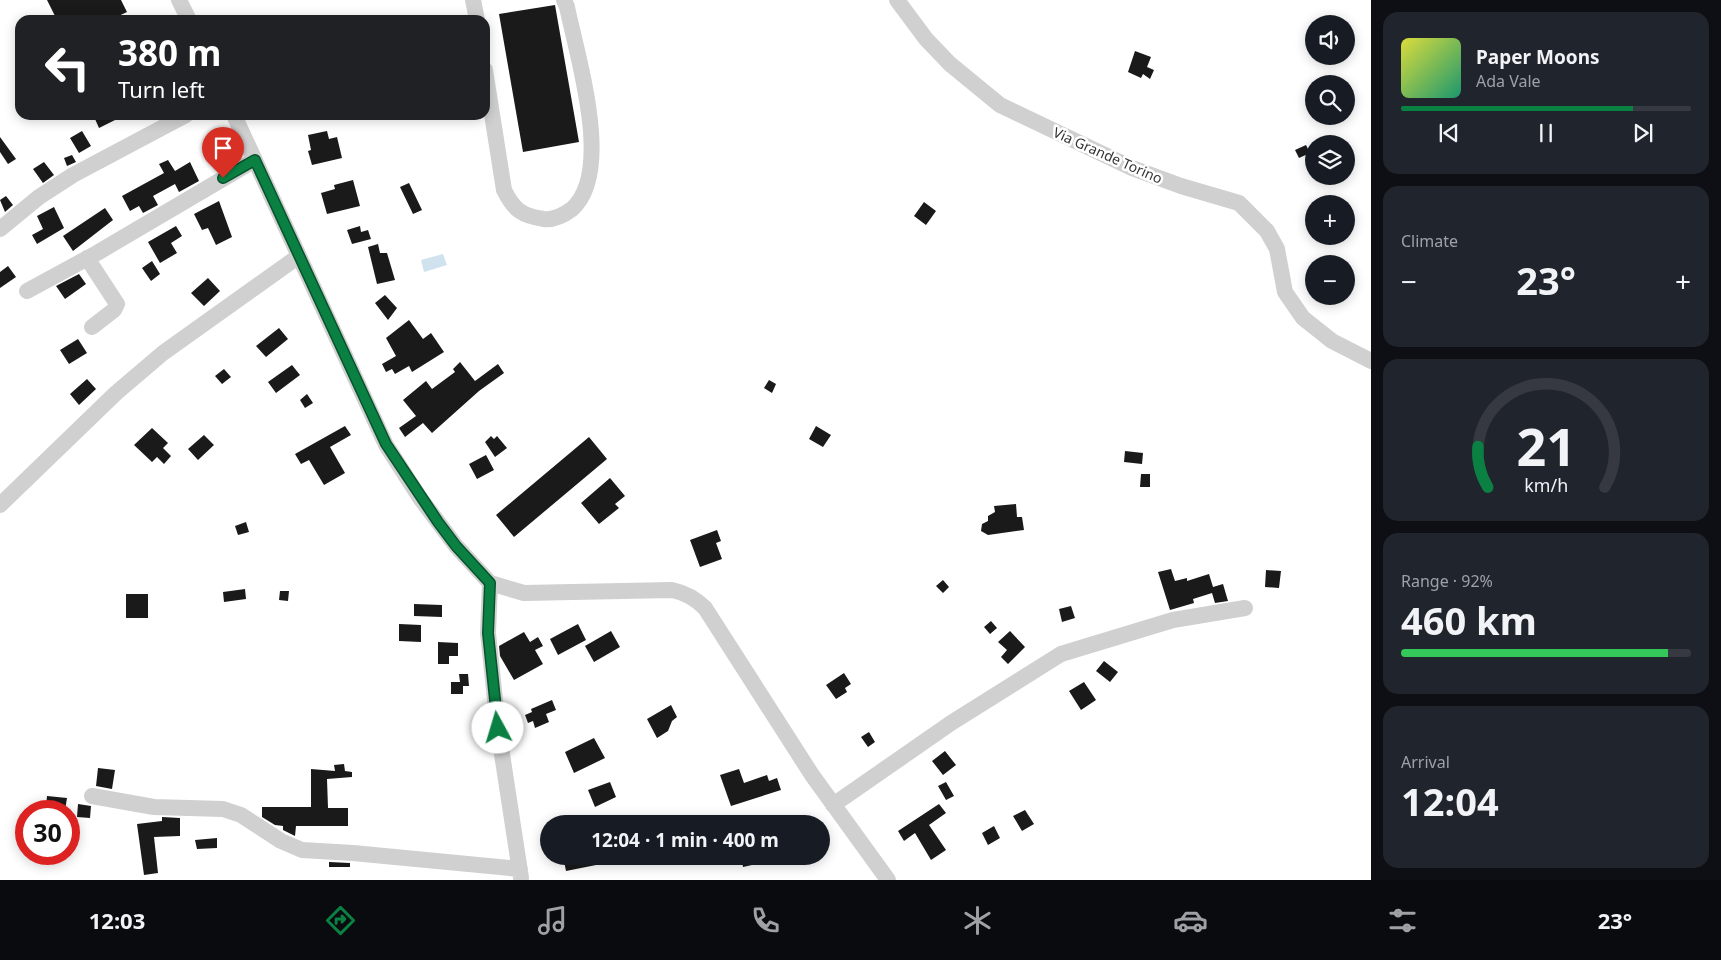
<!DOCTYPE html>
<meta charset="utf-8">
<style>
:root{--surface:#171b24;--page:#20242c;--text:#f1f3f6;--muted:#9ea1a6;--line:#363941;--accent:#0b8043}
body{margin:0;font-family:"Noto Sans",sans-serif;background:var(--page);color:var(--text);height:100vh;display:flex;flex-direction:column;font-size:19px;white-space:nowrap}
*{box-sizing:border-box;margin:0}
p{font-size:16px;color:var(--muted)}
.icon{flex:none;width:28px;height:28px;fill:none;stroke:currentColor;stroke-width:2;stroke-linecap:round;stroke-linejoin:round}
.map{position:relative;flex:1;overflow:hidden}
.drawer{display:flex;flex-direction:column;gap:12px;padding:12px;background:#0d0f14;width:350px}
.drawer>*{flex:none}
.banner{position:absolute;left:15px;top:15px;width:475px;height:105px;border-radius:15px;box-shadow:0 2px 12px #0003;background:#202124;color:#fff;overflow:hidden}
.fabs{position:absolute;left:1305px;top:15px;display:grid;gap:10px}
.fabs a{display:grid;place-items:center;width:50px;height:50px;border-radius:50%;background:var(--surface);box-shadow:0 2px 12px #0003;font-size:25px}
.speed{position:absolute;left:15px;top:800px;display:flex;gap:10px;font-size:25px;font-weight:700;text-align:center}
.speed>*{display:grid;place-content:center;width:65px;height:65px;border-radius:50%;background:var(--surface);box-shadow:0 2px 12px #0003;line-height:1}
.speed .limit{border:8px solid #d22;background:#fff;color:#111}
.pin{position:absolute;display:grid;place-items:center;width:42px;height:42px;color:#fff;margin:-51px -21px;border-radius:50% 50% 50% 0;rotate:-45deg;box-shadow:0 0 5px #0007}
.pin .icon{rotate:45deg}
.me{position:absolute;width:55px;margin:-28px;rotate:354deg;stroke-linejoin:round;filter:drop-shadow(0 0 4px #0008)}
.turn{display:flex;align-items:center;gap:18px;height:105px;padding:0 20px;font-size:22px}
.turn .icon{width:65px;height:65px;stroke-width:2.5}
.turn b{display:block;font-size:35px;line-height:42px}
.big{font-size:38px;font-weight:700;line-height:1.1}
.drawer .widget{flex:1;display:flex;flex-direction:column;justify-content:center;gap:8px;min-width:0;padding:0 18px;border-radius:15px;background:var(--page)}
.drawer .dial{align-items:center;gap:0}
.dial svg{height:130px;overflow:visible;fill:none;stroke:var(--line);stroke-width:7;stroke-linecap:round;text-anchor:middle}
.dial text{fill:var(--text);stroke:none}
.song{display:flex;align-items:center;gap:15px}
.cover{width:60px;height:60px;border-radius:8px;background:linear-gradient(135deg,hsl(60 70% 55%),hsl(160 70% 35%))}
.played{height:5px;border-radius:2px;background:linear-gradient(90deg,var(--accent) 80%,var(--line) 80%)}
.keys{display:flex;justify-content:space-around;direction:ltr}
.heat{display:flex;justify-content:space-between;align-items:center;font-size:28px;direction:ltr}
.charge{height:8px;border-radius:4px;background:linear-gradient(90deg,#34c759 92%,var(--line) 0)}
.trip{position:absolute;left:540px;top:815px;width:290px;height:50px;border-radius:25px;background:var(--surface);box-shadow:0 2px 12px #0003;font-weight:700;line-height:50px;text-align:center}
.menu{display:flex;height:80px;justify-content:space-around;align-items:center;background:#090b0e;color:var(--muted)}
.menu .icon{width:35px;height:35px}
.menu .on{color:var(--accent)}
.menu b{font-size:22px;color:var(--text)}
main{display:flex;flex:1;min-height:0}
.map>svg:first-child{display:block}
.water{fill:#cfe2ee}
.building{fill:#1a1a1a}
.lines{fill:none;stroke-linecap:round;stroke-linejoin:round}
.minor{stroke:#d0d0d0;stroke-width:16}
.route-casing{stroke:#07532c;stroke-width:12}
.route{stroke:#0b8043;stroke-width:9}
.labels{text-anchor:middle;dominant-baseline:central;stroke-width:5;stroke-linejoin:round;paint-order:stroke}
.street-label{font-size:14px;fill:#333;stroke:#fff}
</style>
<main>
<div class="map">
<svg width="1371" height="880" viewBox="0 0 1371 880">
<rect width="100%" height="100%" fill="#fff"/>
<path class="water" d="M443,254L447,265L424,272L421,260Z"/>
<path class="building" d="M47,0H121L127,12L110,20H57Z
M555,5L579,142L523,152L499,14Z
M1135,51L1151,57L1147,67L1154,70L1150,79L1143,74L1141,78L1128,72Z
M103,115H125L99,128L95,119Z
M82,131L91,146L79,153L70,138Z
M327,131L329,139L337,137L342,158L312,165L308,151L311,150L308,135Z
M0,137L16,159L8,164L0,152Z
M1306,145L1310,153L1299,158L1295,150Z
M72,155L76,162L67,166L64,158Z
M168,160L175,171L190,162L199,181L179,192L175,184L153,196L158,205L143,213L139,206L130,211L122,196L164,173L159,164Z
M44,162L54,175L43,183L33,169Z
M353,180L360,206L327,214L321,193L335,189L334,185Z
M409,183L422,210L413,214L400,187Z
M6,196L13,205L5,212L0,200Z
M219,201L232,237L216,245L208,228L202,230L194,214Z
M924,202L936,211L926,225L914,216Z
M54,207L64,228L37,244L32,235L43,229L37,216Z
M105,208L113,220L73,251L63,236Z
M176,226L182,236L171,243L177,253L160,263L148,242Z
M360,226L361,232L368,230L371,239L352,244L347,230Z
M378,244L380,253H387L395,280L377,284L368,247Z
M152,261L160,274L151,281L142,268Z
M8,266L16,277L0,288V272Z
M79,274L86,284L65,299L56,286Z
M208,278L220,291L204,306L191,293Z
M385,295L397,308L388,320L375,303Z
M409,320L423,339L431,333L444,352L412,372L409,366L395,374L392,369L386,372L382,364L396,356L386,338Z
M279,328L288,339L266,357L256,346Z
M78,339L87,353L69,364L60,350Z
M460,362L475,381L498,364L504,373L479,391L432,433L423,423L405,437L399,428L416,416L403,400L426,381L432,389L455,372L453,369Z
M292,365L300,375L276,393L268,382Z
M224,369L231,377L222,384L215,376Z
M87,379L96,389L79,405L70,394Z
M769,380L776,384L772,393L764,388Z
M307,394L313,403L305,408L300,400Z
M345,426L351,435L330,447L345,473L324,485L309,460L301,464L295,454Z
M816,426L831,435L823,447L809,439Z
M152,428L168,443L163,448L171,456L164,464L157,457L152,462L134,445Z
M204,435L214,445L198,460L188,449Z
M491,436L494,439L497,436L507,448L495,457L485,442Z
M589,437L607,459L514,537L496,515Z
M1125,451L1143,453L1142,464L1124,462Z
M486,455L494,470L477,479L469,464Z
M1141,474H1150V487H1140Z
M610,478L625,496L615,504L619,508L599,524L581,503Z
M1016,504L1017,517H1022L1024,530L988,535L981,531L982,524L988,521V516L995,512L994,506Z
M246,522L249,532L238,535L235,526Z
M717,530L721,541L716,543L722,559L700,567L690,540Z
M1171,569L1175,581L1187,578V581L1209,574L1213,587L1223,584L1228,601L1215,603L1212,593L1193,599L1194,603L1170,610L1158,572Z
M1266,570L1281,571L1279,588L1265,587Z
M943,580L949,587L943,593L936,586Z
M245,589L246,599L224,602L223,592Z
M280,591H289L288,601L279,600Z
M126,594H148V618H126Z
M414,604L442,605V617L414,616Z
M1071,606L1075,618L1062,622L1059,609Z
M991,621L997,628L990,634L984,627Z
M399,624L421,625V642L399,641Z
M578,624L586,640L558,655L550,639Z
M611,631L620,647L594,662L585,646Z
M1010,631L1025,647L1008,664L1001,657L1007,650L998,642Z
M524,632L530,642L538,637L543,646L535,650L543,664L514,680L500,656L499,646Z
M438,642L458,643V656H449V664H438Z
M1104,661L1118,672L1110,682L1096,671Z
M844,673L851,684L845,688L847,692L836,699L826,685Z
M459,674H468L469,686H463V694H451V682H460Z
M1084,682L1096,700L1081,710L1069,691Z
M552,700L556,710L546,714L549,722L535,728L533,721L528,723L525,715L532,712L531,709Z
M671,705L677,717L672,721L668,731L657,738L647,719Z
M869,732L875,742L868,747L861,737Z
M594,738L605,758L574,773L565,752Z
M945,751L956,765L943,775L932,761Z
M344,764L345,771L352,772V777L327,779L328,808H348V826H296L295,836L283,830V826L275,825L262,817V807H311V769L335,771L334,765Z
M98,768L115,770L112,789L96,786Z
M739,769L744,783L767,775L769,781L777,778L781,790L731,806L720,775Z
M610,782L616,797L595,807L588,790Z
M946,782L954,796L946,800L938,786Z
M47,796L67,798L65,810L46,807Z
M78,804L91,806L90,818L77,817Z
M939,804L946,813L929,825L946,850L931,860L915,833L904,841L898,831Z
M1025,810L1034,824L1022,831L1013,816Z
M162,817L180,818V836L154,837L158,873L144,875L137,824L162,821Z
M994,826L1000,838L988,845L982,833Z
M217,838V848L197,849L195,840Z
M563,856H594L596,865L566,871Z
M741,856H774V860L743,867Z
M329,862L350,863V867H329Z"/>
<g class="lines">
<path class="minor" d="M179,0L189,20
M473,0L477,20
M897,0L926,39L950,64L1000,105L1132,168L1181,186L1239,203L1267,231L1277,249L1285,292L1303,318L1332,341L1371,361
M485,70L504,190C514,210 522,216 544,219C554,220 564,215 572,209C614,172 577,56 567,7L564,0
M234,115L386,445L420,498L456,546L490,583L524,593L672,590C686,593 695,598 705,608L812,775L888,880
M0,229L39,197L73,175L186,115
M87,258L117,304L114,310L92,327
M27,291L97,253L255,160
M0,505L116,393L163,353L299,256
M490,583L488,633L498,728L521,878
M92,796L154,807L223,809L241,815L281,841L302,850L353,853L520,869
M833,805L951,723L1061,654L1173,620L1245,608"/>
</g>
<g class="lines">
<defs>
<path id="route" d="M223,178L255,160L386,444L438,522L456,546L490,583L488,633L498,728"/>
</defs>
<use href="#route" class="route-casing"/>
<use href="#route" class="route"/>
</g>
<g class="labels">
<g class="street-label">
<text transform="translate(1108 155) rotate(24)">Via Grande Torino</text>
</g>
</g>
</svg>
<div class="fabs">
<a><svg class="icon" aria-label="sound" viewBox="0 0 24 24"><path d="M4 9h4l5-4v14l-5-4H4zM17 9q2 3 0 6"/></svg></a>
<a><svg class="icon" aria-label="search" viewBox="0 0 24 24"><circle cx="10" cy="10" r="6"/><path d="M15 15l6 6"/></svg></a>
<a><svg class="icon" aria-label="layers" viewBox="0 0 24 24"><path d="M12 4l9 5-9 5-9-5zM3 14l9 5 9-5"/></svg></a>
<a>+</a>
<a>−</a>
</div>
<div class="speed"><div class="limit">30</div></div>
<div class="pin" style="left:223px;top:178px;background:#d93025"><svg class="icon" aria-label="arrive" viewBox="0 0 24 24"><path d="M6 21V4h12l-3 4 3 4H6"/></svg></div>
<svg class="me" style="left:498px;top:728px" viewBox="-20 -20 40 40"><circle r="19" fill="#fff"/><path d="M0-13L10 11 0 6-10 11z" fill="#0b8043"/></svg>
<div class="trip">12:04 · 1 min · 400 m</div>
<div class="banner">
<div class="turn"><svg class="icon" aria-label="left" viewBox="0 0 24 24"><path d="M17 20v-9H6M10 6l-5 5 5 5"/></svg><div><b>380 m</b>Turn left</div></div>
</div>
</div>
<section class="drawer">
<div class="widget">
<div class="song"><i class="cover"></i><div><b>Paper Moons</b><p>Ada Vale</p></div></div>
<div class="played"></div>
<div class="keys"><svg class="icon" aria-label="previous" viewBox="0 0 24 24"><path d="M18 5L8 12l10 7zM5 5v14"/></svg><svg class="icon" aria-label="pause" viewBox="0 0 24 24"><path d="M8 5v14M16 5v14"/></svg><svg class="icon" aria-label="next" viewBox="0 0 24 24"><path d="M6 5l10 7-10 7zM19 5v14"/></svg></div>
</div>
<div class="widget"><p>Climate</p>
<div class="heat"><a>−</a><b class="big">23°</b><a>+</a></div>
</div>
<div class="widget dial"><svg viewBox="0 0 100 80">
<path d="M14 69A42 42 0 1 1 86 69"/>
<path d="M14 69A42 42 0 0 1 8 44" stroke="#0b8043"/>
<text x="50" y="56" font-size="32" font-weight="700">21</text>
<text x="50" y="72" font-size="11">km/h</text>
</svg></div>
<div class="widget"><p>Range · 92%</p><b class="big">460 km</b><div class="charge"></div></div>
<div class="widget"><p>Arrival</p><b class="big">12:04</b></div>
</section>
</main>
<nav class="menu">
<b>12:03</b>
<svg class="icon on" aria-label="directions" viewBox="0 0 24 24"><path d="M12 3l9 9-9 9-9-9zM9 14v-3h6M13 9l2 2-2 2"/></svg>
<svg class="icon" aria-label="music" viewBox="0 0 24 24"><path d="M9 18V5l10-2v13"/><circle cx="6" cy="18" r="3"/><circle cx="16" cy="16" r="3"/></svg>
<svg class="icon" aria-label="phone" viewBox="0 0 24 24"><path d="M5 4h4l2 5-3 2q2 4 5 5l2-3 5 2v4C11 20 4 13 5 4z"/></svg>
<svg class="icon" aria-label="climate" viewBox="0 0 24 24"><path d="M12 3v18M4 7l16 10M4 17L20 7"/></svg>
<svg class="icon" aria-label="car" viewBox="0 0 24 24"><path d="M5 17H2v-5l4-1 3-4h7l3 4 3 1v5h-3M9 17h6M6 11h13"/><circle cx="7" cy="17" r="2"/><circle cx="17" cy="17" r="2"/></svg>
<svg class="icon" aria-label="filters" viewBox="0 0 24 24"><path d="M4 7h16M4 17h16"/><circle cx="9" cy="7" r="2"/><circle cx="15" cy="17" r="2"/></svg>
<b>23°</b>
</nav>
